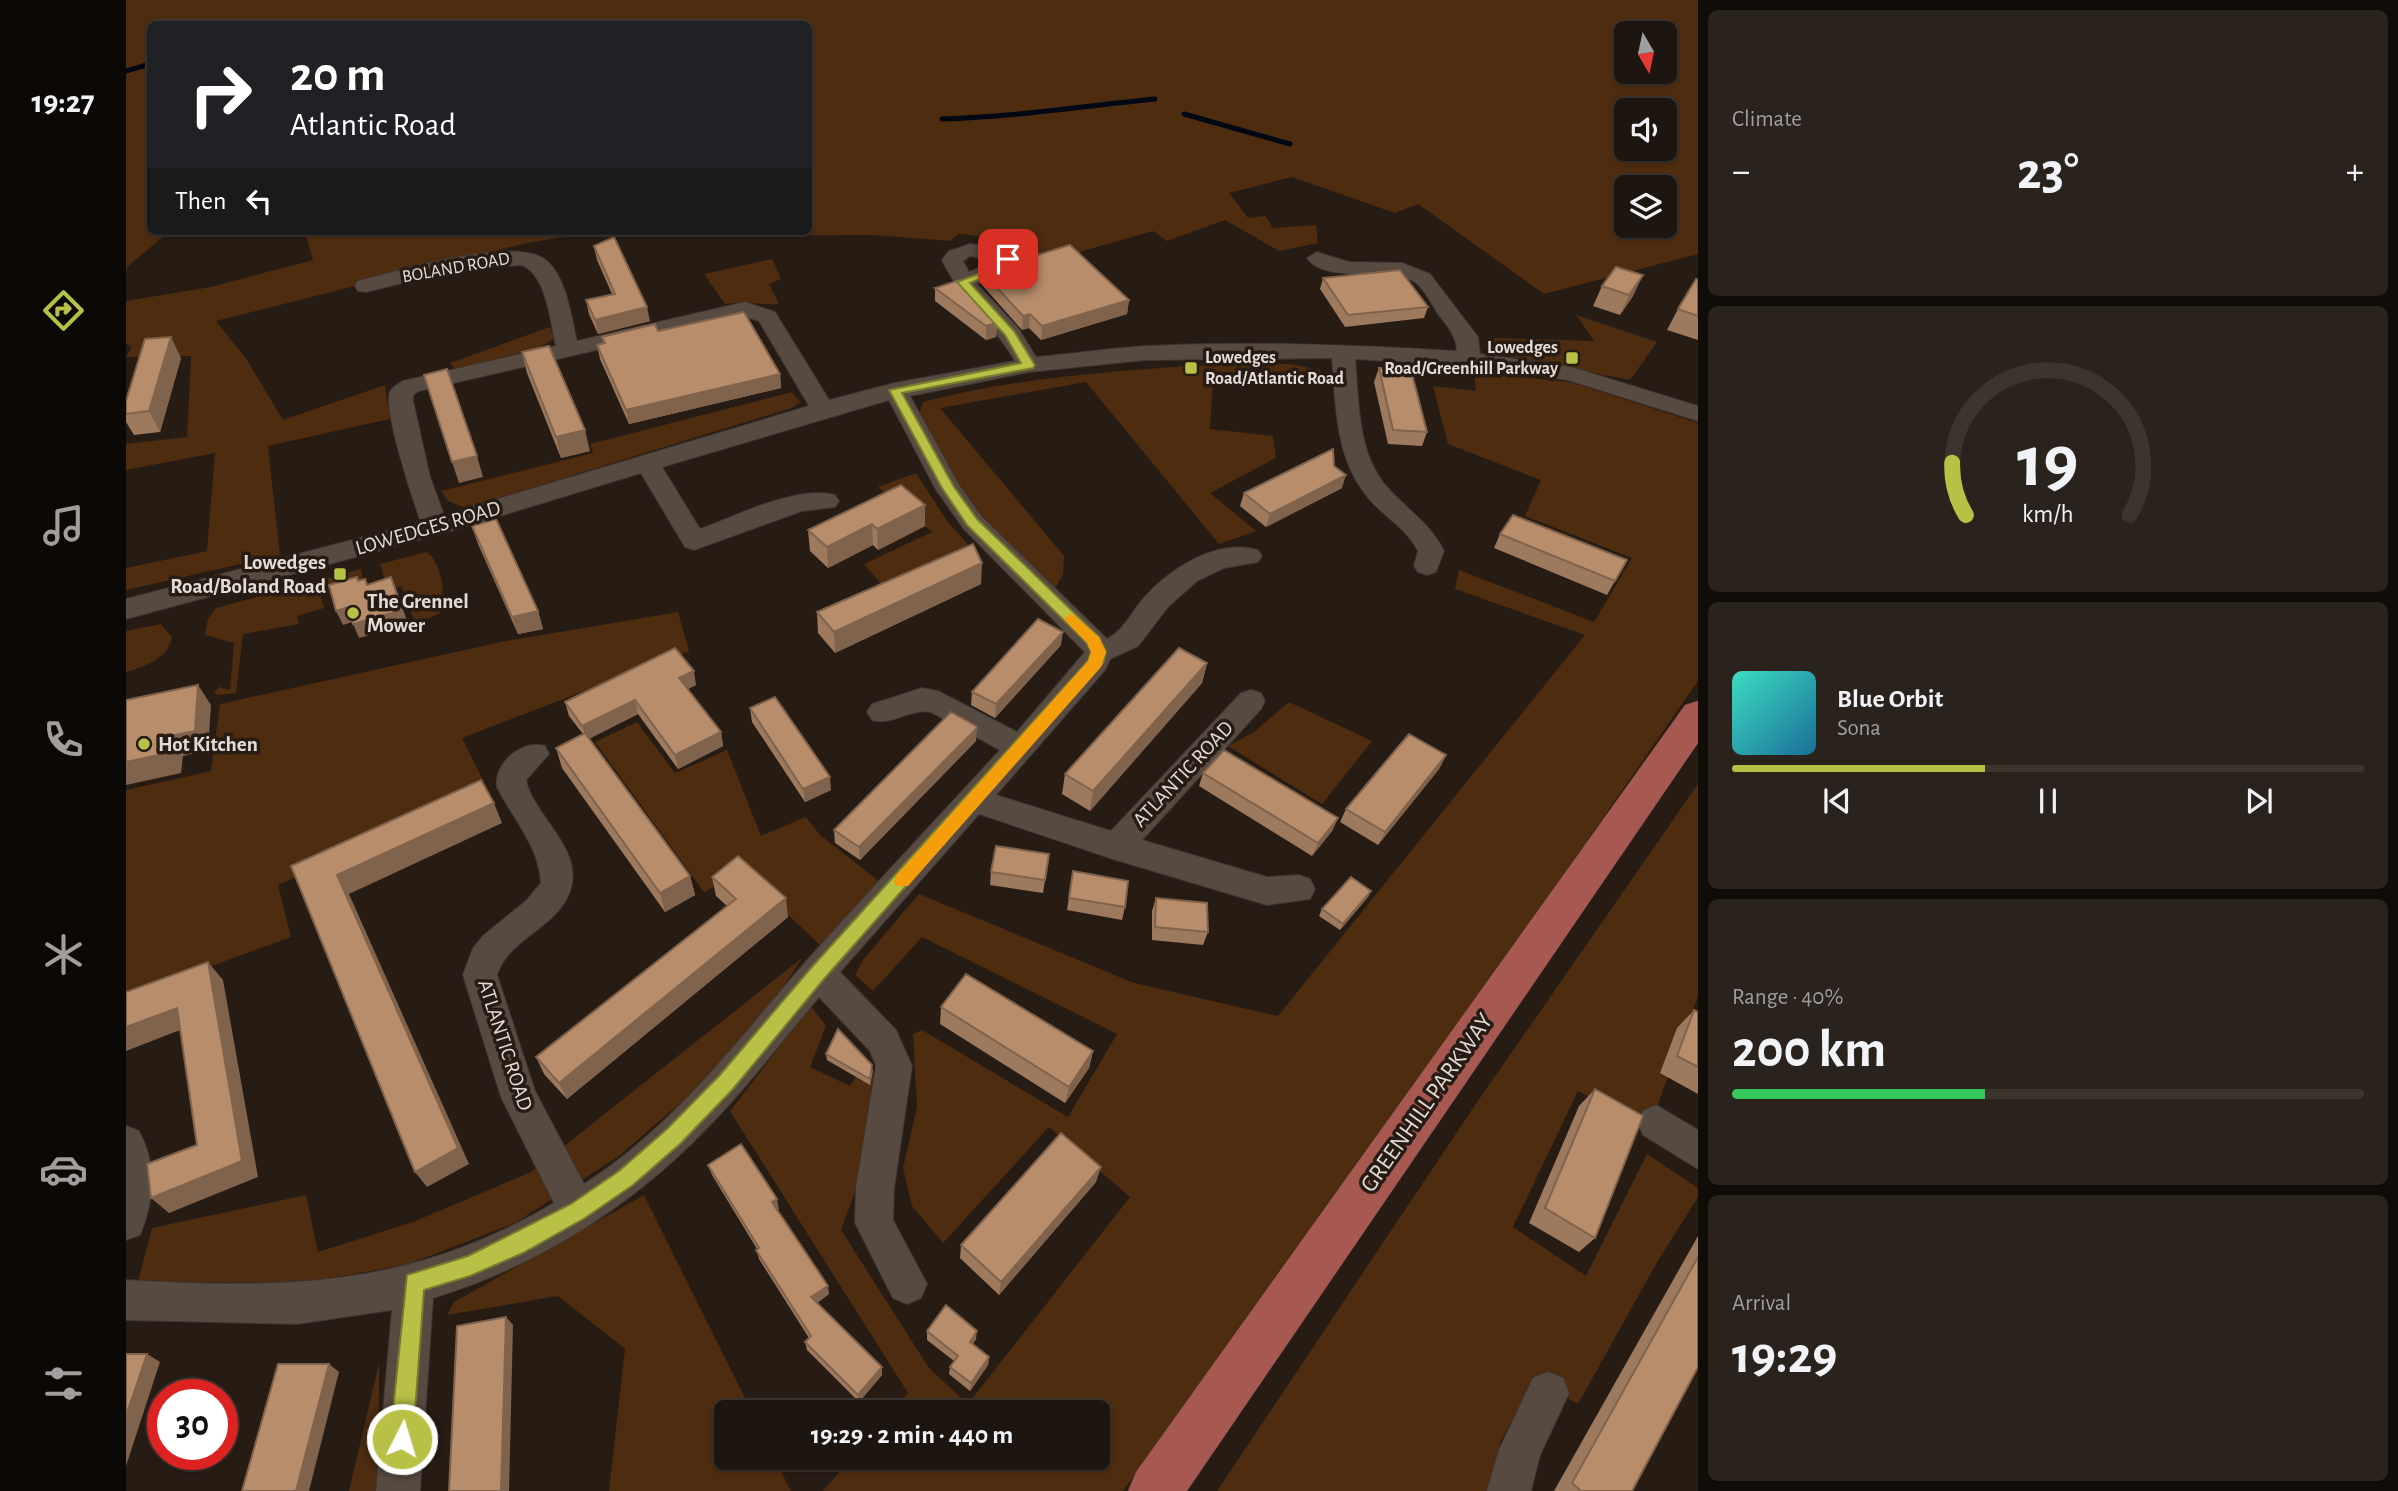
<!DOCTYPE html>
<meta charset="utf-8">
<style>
:root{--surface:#1d150f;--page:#2a221d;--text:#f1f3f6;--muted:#a09f9e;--line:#3b342f;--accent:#b8c146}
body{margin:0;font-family:"Alegreya Sans",sans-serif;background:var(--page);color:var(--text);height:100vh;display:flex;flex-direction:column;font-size:26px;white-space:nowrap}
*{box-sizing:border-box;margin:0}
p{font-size:23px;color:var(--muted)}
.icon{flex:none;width:38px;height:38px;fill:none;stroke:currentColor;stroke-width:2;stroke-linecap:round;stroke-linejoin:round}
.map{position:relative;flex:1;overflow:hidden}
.panel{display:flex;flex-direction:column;gap:10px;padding:10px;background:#100c08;width:700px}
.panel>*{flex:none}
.banner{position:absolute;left:21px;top:21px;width:665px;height:214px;border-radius:10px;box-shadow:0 2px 5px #0004,0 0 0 2px var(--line);background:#202124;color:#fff;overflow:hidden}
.needle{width:46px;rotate:171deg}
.controls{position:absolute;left:1488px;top:21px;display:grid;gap:14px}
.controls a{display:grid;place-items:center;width:63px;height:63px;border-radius:10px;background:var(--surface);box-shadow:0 2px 5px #0004,0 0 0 2px var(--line);font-size:35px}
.speed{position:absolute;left:21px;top:1379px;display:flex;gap:14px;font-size:35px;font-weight:700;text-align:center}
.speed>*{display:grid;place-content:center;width:91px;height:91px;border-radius:50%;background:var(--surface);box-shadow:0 2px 5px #0004,0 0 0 2px var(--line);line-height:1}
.speed .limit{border:10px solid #d22;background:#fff;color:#111}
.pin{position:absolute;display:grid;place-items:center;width:60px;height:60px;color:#fff;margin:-30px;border-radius:14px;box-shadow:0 4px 10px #0006}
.me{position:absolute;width:77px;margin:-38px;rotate:5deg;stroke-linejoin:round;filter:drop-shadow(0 0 5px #0008)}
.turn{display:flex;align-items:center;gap:24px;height:147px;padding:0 28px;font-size:32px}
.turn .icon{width:91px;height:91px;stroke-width:2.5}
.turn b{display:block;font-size:49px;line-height:60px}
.then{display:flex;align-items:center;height:66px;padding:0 28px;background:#0003;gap:14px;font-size:26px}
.big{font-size:52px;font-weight:700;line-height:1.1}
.panel .tile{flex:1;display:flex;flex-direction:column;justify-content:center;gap:10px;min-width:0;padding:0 24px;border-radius:10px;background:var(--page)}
.panel .dial{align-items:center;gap:0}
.dial svg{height:182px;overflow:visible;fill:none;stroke:var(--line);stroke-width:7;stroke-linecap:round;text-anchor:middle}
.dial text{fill:var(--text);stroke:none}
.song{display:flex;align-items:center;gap:21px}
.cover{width:84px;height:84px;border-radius:10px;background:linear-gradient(135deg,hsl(170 70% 55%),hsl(200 70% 35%))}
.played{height:7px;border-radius:4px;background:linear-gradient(90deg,var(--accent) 40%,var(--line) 40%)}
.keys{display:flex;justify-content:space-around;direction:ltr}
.heat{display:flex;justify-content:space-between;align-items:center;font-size:38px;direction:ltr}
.charge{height:10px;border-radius:5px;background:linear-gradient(90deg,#34c759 40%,var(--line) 0)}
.trip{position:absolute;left:588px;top:1400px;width:396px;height:70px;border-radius:10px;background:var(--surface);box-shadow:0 2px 5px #0004,0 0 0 2px var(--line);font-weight:700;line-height:70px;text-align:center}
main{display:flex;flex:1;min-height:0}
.tabs{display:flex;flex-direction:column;width:126px;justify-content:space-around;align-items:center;background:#0c0806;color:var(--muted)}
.tabs .icon{width:49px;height:49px}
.tabs .current{color:var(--accent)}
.tabs b{font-size:32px;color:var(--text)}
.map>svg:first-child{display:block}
.green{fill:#4d2c10;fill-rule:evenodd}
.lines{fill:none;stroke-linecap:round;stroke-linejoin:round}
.stream{stroke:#000814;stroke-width:5}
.minor-casing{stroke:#3e3531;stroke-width:2}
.major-casing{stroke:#3e3531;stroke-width:1}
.minor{fill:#574a41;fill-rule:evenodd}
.major{fill:#a75851;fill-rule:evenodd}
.wall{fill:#9d795d}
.shaded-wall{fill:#80634c}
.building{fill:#b78d6c;stroke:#80634c;stroke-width:2}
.route{fill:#b8c146;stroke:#787d2e;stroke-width:2}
.slow{fill:#f59e0b}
.poi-dot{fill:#b8c146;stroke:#271c14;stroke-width:2.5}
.labels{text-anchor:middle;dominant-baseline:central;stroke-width:7;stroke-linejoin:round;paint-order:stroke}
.far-street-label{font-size:18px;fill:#e3dcd6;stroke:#271c14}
.far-poi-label{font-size:18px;font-weight:bold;fill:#e3dcd6;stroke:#271c14;text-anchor:end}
.street-label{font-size:21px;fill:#e3dcd6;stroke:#271c14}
.poi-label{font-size:21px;font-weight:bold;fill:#e3dcd6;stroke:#271c14;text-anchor:start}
.near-street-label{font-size:24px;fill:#e3dcd6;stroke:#271c14}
</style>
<main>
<nav class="tabs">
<b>19:27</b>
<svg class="icon current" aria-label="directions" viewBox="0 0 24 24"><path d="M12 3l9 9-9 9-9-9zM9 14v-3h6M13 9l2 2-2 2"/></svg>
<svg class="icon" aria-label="music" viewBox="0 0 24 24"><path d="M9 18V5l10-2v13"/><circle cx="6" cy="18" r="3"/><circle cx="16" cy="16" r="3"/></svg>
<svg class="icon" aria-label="phone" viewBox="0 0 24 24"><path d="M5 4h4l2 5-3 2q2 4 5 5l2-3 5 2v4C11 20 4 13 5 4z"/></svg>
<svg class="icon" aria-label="climate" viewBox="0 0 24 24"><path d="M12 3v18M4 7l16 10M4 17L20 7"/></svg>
<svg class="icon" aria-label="car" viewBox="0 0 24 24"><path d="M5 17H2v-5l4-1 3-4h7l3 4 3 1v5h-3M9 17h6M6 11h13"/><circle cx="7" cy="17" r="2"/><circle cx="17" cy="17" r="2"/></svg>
<svg class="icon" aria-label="filters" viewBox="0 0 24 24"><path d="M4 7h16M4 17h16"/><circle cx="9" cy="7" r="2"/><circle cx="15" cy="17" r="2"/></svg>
</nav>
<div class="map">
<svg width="1572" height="1491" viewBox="0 0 1572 1491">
<rect width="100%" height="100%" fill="#271c14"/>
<path class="green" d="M0,0H1572V254L1418,294L1292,204L1269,213L1166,177L1103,193L1122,218L1139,216L1147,228L1190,225L1192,243L1153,251L1099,220L1041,241L1027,231L901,267C877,243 866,236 832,234L824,241L748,235L565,236L549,231H682V24H24V231H44L1,267L0,275ZM1500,33H1538V72H1500ZM1500,110H1538V149H1500ZM1500,187H1538V226H1500Z
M179,231H473L396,244L90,321L121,360L157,420L259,385L264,419L142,446L154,555L0,590V568L81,551L89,453L0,470V444L61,437L65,356L0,357L6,347L0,344V301L85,287L187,260Z
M646,259L655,279L643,284L653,304C633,305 620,301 599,304L578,274Z
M1450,315L1531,342L1504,380L1375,355L1360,338L1468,341Z
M424,327L428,339L408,350L329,369L324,363Z
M1090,364H1164L1194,370L1200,384L1087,379L1084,429L1147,436L1150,458L1084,493L1130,531L1093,544L960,382L814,408L938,556L937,574L927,592C896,570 834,495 816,461C808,445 801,428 794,412L797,402C893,377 991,371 1090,364Z
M1348,372L1444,382L1572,423V681L1291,1086L997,1491H697L726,1458H971V1412H765L782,1393L604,1111L685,1006L700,1026L684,1067L724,1086L741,1059L751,1078L735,1175L715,1230L803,1368L842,1404L1004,1197L923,1127L817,1243L786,1206L777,1168L791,1107L787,1034L796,1030L942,1117L991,1034L796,937L747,991L729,975L736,961L793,894L1008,983L1152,1016L1459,635L1329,589L1333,570L1468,622L1506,558L1399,516L1415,480L1322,444L1307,386L1350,391Z
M666,392L674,402L666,408L340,508L322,501L315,491L467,453L464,444Z
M790,473L821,521L853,557L765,595L738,564L806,532L752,487Z
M301,552C317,566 319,592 315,612L290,625L275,586L262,590L254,564Z
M235,569L237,581L195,597L198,608L171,616L173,624L117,634L110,693L91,695L88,693L93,687L104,690L108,643L79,635L82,619L90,608Z
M552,612L563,651L336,738L362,790L152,885L165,937L0,997V790L85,771L94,704L375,642Z
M35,624L46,637C43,658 18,667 0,672V631Z
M1163,702L1246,741L1196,804L1102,746L1128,732Z
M511,722L549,773L601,750L635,836L680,817L694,835L754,882L694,945L617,872L578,892L469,742Z
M1572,784V996L1523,1128L1452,1091L1387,1227L1460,1276L1521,1154L1572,1188V1197L1530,1264L1452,1404L1408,1378L1374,1443L1370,1491H1091L1345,1111Z
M676,958L640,1014L568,1091L493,1156L389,1223L283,1264L179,1283L12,1282L26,1228L180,1195L192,1252L287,1222L405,1172Z
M518,1195L626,1412H600V1458H648L665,1491H483L499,1349L432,1296L321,1315L328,1302Z
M253,1363V1491H223Z"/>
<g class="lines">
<path class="stream" d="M0,71L24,64
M1058,114L1164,144
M816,119C887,117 958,106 1029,99"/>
<defs>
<path id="minor" d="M844,244L876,248L892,259L888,268L851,284L892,328L910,357C947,354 984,348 1021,346C1125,341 1228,345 1331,351C1330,335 1322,327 1312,314C1306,304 1299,290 1290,283C1266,264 1200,286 1181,258L1191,252L1223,262L1276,263L1304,274L1352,337L1354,354L1445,367L1572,406V421L1442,380L1343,366L1229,359C1233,401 1231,453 1261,487C1281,510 1304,523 1318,551L1310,572L1301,575L1292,572L1288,566L1292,551C1281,529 1260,518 1244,500C1209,460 1210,408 1206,358L1019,360L903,372L784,396L833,485L855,516L981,639C998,630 1005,613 1017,599C1043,569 1091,538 1132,550L1136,556L1132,562L1098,568L1071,581L1042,607L1012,646L984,659L979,670L870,795L985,831L1115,693L1125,690L1135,693L1139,701L1135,709L1016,840L1141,877L1173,875L1184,879L1189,889L1184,899L1141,905L990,860L853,814L714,972L770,1030L786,1066L768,1188L767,1220L801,1284L795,1298L781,1304L767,1298L729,1223L730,1188L750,1066L744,1051L693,997C655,1042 620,1089 579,1130C505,1207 409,1267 307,1298L294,1491H250L266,1310L171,1324L0,1320V1280C161,1289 284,1288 428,1203L375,1097L337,975L347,948L358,935L401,900L415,883C413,846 387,819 371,787C367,764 396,739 419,746L423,754L400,780C408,821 475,859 433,910C414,933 380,945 371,975L409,1091L458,1184C546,1128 609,1044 676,966C741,893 808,822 874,750L805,712C784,708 767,726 746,720L741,712L746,704L796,688L812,691L891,732L959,652L837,528L809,488L763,400L536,467L574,529C610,516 671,485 709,495L713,501L709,507L676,511L568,550L559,547L515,473L318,533L0,619V599L295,522C287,500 257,410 264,392C266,387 272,384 277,381L430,346C424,321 421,276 396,265L329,270L240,292L232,291L229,286L232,281C270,272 391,234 421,261C441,279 445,317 451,341L619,302L649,312L703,400L769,383L889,361C868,324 834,298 816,260L823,251ZM844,256L870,261L843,272L837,261ZM617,316L633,321L683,406L318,515L304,477L287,401V395L293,391Z
M1530,1105L1572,1130V1169L1517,1135L1512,1123L1517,1111Z
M0,1126L13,1131C31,1164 28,1201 14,1235L0,1240Z
M1422,1372L1437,1378L1443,1393L1414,1455L1405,1491H1361L1373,1450L1407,1378Z"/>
<path id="major" d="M1572,701V743L1061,1491H1002L1010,1472L1559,705Z"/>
</defs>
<use href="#minor" class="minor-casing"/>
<use href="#major" class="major-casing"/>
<use href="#minor" class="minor"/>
<use href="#major" class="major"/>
</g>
<path class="wall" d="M468,246L524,321L472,334L463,314L460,300L486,294L471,260Z
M857,272L1003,300L1001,314L915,340L903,328L896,330L857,286Z
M1197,278L1302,307L1298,318L1219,327L1194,289Z
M1572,280V340L1541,330L1552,309Z
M1476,286L1507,296L1494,315L1467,306Z
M809,288L871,323L870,337L860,340L809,301Z
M532,331L654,374L655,388L503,424L474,359L471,345L477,343L476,337Z
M396,352L464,451L435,458L401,373Z
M55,358L34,432L8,435L0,422V401Z
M1253,368L1301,432L1296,446L1262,444L1248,382Z
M1208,466L1216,488L1140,527L1114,506L1118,493Z
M799,505V526L752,550L747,545L702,568L684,551L682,530Z
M346,526L412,611L417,629L392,634L352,544Z
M1374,534L1501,560L1481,595L1368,548Z
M855,584L709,653L692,633L691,612Z
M935,645L869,718L845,705L846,692Z
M1081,663L1076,683L964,811L936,794L939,774Z
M570,685L561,689L595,732L597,746L552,769L512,714L462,739L564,876L569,895L539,912L436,768L430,748L457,734L443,716L439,702Z
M624,708L705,790L679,802L626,722Z
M850,741L734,860L709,843L708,830Z
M1320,755L1313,769L1252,845L1214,822L1220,809Z
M1077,773L1212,818L1206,831L1186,856L1073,786Z
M923,854L917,893L864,885L865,872Z
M947,871L999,907L996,920L941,910Z
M586,877L662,917L441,1099L418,1074L410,1057L601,906L590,896Z
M1245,891L1242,897L1214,930L1193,916L1196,909Z
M1030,898L1082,932L1077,945L1026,940V911Z
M815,1007L967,1051L963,1068L939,1103L814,1024Z
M1568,1010L1572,1012V1094L1534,1073L1551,1028Z
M700,1054L747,1070L744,1085L701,1060Z
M1469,1089V1238L1453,1252L1403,1223L1453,1106Z
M582,1165L653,1209L651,1210L703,1294L691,1303L756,1375L733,1402L681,1350L679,1342L683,1338L633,1259L631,1249L586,1175Z
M970,1182L873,1295L834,1258L835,1245Z
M1572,1236V1367L1506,1491H1428Z
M801,1331L850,1339L847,1344L863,1357L862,1365L844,1391L823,1374L824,1367L828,1361L801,1340Z"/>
<path class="shaded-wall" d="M1517,275L1507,296L1494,315L1503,295Z
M1003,300L1001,314L915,340L916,326Z
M521,307L524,321L472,334L469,320Z
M904,314L903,328L896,330L897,316Z
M871,323L870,337L860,340V326Z
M45,337L55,358L34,432L23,411Z
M654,374L655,388L503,424L500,410Z
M459,430L464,451L435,458L430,437Z
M351,456L357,477L333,483L326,462Z
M1220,475L1216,488L1140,527L1144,514Z
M799,505V526L752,550L751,529Z
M746,524L747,545L702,568L701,547Z
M856,563L855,584L709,653L708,632Z
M265,577L271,591L282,624L233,638L227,624Z
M222,607L229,621L217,625L210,611Z
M412,611L417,629L392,634L386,617Z
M937,632L935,645L869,718L870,704Z
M1081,663L1076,683L964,811L967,791Z
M568,671L570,685L556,692L553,678Z
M72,685L85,705L82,750L57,756L55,773L0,785V762L43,736Z
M509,700L512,714L461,740L456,726Z
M851,728L850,741L734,860L733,847Z
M595,732L597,746L552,769L549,755Z
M1320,755L1313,769L1252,845L1259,832Z
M704,777L705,790L679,802L677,789Z
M368,803L376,823L223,894L343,1164L301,1187L289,1172L211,875Z
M1212,818L1206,831L1186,856L1192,843Z
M564,876L569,895L539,912L534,893Z
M1245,891L1242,897L1214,930L1217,924Z
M660,898L662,917L441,1099L433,1083Z
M82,962L97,980L132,1177L43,1213L25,1198L116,1161Z
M51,1008L67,1025L0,1051V1027Z
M967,1051L963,1068L939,1103L943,1087Z
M975,1167L970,1182L873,1295L875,1282Z
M651,1199L653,1209L648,1212L646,1202Z
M702,1286L703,1294L687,1306L685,1297Z
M380,1317L387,1325L383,1491H375Z
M851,1331L850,1339L843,1350L844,1342Z
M21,1354L34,1362L0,1466V1416Z
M863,1357L862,1365L844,1391L845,1383Z
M203,1364L213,1372L183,1491H170Z
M756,1367V1375L733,1402L732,1395Z"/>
<path class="building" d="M488,237L521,307L469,320L460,300L489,294L468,246Z
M944,245L1003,300L916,326L904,314L897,316L857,272Z
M1490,267L1517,275L1503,295L1476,286Z
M1274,270L1302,307L1222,315L1197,278Z
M1570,279L1572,280V316L1552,309Z
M834,280L871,323L860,326L809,288Z
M618,312L654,374L500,410L471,345L479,343L476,337L529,324L532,331Z
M45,337L23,411L0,414V401L19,339Z
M423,346L459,430L430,437L396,352Z
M1253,368L1285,370L1301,432L1267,430Z
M321,369L351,456L326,462L298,375Z
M1207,449L1208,466L1220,475L1144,514L1118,493Z
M775,485L799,505L751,529L746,524L701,547L682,530Z
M1387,515L1501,560L1489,581L1374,534Z
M370,519L412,611L386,617L346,526Z
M847,544L856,563L708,632L691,612Z
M231,577L232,581L239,579L241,585L265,577L276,610L227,624L222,607L210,611L203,585Z
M912,619L937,632L870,704L846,692Z
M549,648L568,671L553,678L595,732L549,755L509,700L456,726L439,702Z
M1053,648L1081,663L967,791L939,774Z
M72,685L69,731L43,736L42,753L0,762V700Z
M649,697L704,777L677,789L624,708Z
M825,712L850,726L851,728L733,847L708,830Z
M459,733L564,876L534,893L430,748Z
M1283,734L1320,755L1259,832L1220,809Z
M1098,750L1212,818L1192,843L1077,773Z
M355,780L368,803L211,875L332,1148L289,1172L165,866Z
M870,846L923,854L919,880L865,872Z
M612,856L660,898L433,1083L410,1057L610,899L586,877Z
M947,871L1002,881L999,907L943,898Z
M1225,877L1245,891L1217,924L1196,909Z
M1030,898L1081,903L1082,932L1029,927Z
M82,962L116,1161L25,1198L21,1164L71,1145L51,1008L0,1027V992Z
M840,974L967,1051L943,1087L815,1007Z
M1568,1010L1572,1012V1067L1551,1056Z
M712,1029L746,1065L744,1079L700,1054Z
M1469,1089L1517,1116L1469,1238L1419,1208Z
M935,1133L975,1167L875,1282L835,1245Z
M615,1144L651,1199L646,1202L702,1286L685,1297L756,1367L732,1395L679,1342L685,1336L630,1250L633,1248L582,1165Z
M1572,1257V1367L1506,1491H1455L1446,1483Z
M820,1305L851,1331L844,1342L863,1357L845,1383L824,1367L832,1356L801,1331Z
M380,1317L375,1491H323L331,1326Z
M0,1354H21L0,1416Z
M152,1364H203L170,1491H116Z"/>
<path class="route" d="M878,256L888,259L885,267L844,283L888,331L909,365L907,368L776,393L828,487L851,519L973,637L980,652L977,663L698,979L607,1089L555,1143L507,1185L459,1218L397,1253L344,1276L298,1290L287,1439L284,1447L276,1450L268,1447L264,1439L281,1275L342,1256L445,1204L493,1171L541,1129L593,1076L685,968L962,661L965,652L961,643L841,525L816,488L763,390L895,363L879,335L831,282L868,268Z"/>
<path class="slow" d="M945,613L973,637L980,652L975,667L782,886H770L768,881L770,876L962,661L965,652L961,643L938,619Z"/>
<g class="poi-dot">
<rect x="1439" y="351" width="14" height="14" rx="3.5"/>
<rect x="1058" y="361" width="14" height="14" rx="3.5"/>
<rect x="207" y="567" width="14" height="14" rx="3.5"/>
<circle cx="227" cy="613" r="7"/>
<circle cx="18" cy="744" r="7"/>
</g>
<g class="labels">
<g class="far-street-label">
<text transform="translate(330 268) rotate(-10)">BOLAND ROAD</text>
</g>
<g class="far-poi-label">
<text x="1432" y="348">Lowedges<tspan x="1432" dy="21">Road/Greenhill Parkway</tspan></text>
<text x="1079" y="358" text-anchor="start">Lowedges<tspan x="1079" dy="21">Road/Atlantic Road</tspan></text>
</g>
<g class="street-label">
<text transform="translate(302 528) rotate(-16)">LOWEDGES ROAD</text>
<text transform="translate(1057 774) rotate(-47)">ATLANTIC ROAD</text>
<text transform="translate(379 1045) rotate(72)">ATLANTIC ROAD</text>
</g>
<g class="poi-label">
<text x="200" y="562" text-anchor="end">Lowedges<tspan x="200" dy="24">Road/Boland Road</tspan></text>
<text x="241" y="601">The Grennel<tspan x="241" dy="24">Mower</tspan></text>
<text x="32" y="744">Hot Kitchen</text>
</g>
<g class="near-street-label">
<text transform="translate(1301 1103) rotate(-55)">GREENHILL PARKWAY</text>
</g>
</g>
</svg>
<div class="controls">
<a><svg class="needle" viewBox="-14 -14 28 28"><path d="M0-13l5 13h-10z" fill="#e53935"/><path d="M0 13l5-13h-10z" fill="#a09f9e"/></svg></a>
<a><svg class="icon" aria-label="sound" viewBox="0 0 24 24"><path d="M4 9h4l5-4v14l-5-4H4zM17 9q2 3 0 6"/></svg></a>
<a><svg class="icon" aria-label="layers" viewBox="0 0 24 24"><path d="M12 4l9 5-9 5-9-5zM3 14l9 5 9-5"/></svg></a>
</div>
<div class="speed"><div class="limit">30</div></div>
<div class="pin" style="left:882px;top:259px;background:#d93025"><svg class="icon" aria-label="arrive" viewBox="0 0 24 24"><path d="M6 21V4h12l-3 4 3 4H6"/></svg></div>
<svg class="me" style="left:276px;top:1439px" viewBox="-20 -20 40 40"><circle r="17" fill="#b8c146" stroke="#fff" stroke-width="3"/><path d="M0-11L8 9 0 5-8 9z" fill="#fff"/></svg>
<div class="trip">19:29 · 2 min · 440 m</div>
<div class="banner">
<div class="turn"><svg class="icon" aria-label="right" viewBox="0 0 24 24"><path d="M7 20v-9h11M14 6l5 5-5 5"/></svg><div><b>20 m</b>Atlantic Road</div></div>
<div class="then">Then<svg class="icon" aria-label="left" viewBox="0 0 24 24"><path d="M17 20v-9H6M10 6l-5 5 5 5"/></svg></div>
</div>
</div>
<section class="panel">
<div class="tile"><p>Climate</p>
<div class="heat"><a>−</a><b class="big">23°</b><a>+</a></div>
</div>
<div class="tile dial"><svg viewBox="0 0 100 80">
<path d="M14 69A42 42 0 1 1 86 69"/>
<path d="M14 69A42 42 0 0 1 8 46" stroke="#b8c146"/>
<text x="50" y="56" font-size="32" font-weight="700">19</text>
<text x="50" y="72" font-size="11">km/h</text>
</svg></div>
<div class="tile">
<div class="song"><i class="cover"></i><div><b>Blue Orbit</b><p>Sona</p></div></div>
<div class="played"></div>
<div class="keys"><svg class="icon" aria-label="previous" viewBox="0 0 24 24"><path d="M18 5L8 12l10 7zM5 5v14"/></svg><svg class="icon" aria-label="pause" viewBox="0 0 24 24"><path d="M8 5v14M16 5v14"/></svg><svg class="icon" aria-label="next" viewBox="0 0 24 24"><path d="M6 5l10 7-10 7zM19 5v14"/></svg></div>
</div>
<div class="tile"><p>Range · 40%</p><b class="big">200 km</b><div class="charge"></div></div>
<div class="tile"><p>Arrival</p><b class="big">19:29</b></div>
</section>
</main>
